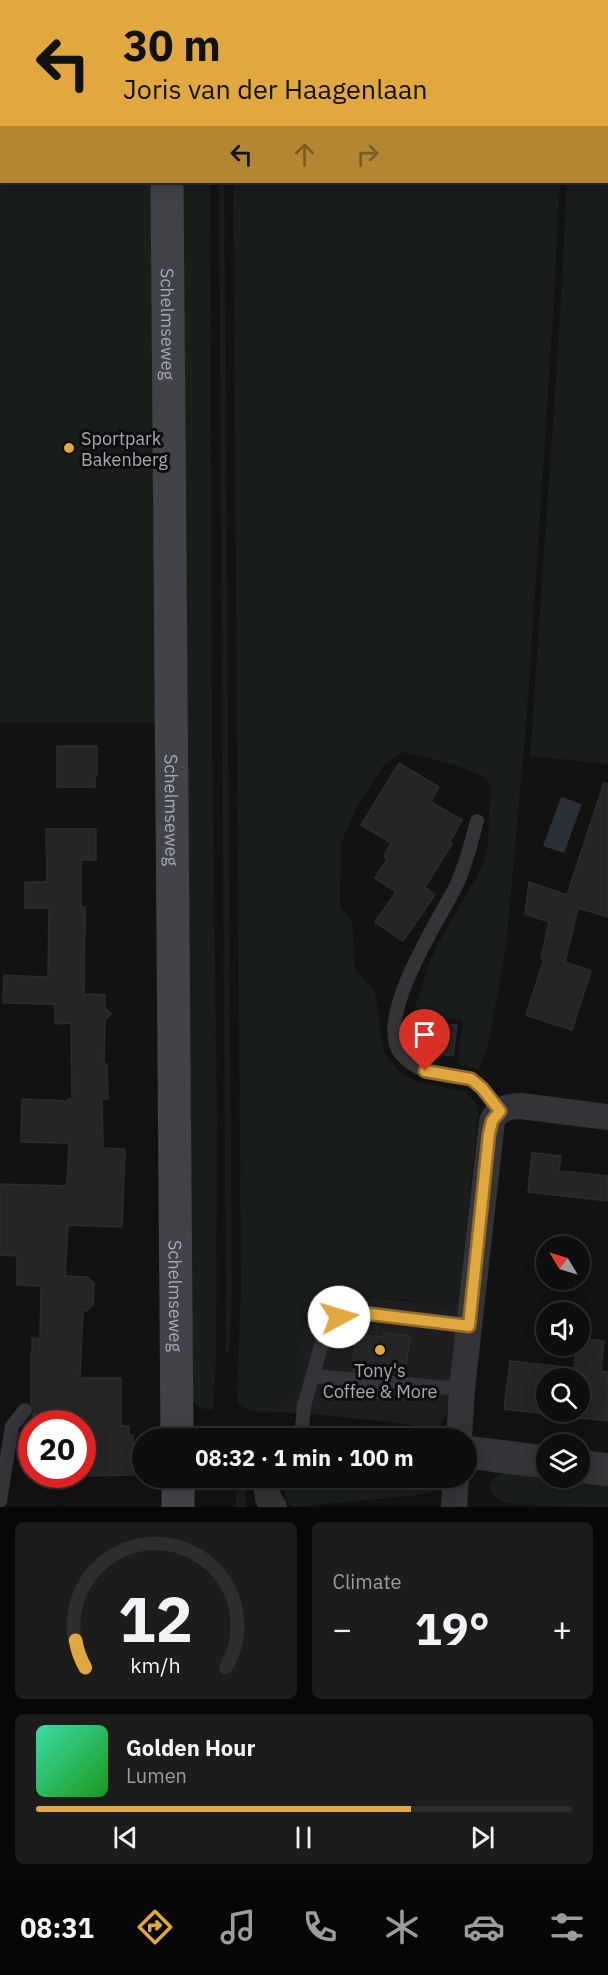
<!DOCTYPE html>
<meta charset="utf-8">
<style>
:root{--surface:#0e0e0e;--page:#1c1c1c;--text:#f1f3f6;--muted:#9b9c9e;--line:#2e2e2e;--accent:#e0a83e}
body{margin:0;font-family:"IBM Plex Sans",sans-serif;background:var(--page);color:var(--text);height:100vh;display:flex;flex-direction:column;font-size:22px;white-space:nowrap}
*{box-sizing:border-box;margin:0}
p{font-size:20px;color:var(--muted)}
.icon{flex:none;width:33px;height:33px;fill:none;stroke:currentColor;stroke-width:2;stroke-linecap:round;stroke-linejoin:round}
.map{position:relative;height:1507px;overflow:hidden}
.sheet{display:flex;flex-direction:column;gap:15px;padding:15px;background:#080808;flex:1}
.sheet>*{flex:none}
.guide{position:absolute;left:0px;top:0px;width:609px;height:183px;box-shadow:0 3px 15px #0003,0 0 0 2px var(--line);background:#e0a83e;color:#111;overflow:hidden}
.needle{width:39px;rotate:308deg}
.controls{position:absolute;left:536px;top:1236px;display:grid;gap:12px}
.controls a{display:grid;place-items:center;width:54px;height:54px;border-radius:50%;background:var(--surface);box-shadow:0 3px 15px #0003,0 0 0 2px var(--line);font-size:30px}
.speed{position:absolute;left:18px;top:1410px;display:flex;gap:12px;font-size:30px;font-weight:700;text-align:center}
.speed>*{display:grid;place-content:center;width:78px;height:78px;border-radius:50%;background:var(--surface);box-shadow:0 3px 15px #0003,0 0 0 2px var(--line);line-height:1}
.speed .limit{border:9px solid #d22;background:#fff;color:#111}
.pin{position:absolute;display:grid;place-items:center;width:51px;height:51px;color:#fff;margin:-62px -26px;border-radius:50% 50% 50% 0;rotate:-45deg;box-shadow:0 0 6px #0007}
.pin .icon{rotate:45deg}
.me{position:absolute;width:66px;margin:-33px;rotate:84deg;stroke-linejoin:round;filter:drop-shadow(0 0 4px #0008)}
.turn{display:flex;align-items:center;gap:21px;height:126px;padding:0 24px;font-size:27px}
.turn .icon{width:78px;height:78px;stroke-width:2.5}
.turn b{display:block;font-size:42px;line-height:51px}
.lanes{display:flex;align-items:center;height:57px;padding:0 24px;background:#0003;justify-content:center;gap:30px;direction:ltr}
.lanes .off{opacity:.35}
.big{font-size:45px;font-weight:700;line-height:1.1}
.sheet .tile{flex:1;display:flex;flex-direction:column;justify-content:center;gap:9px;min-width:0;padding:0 21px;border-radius:9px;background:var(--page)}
.sheet .dial{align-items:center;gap:0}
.dial svg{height:156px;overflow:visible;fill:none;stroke:var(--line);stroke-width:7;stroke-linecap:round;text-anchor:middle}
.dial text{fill:var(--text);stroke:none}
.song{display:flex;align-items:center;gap:18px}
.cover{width:72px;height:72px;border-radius:9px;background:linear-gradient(135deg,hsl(160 70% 55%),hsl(120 70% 35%))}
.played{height:6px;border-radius:3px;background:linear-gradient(90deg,var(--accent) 70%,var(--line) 70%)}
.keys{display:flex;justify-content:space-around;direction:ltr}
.heat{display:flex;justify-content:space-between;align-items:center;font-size:33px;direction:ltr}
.sheet .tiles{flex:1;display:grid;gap:15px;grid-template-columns:1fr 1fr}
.tile:last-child{grid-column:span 2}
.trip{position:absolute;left:132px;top:1428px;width:345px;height:60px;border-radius:30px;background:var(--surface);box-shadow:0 3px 15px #0003,0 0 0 2px var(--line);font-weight:700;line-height:60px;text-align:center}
.menu{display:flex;height:96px;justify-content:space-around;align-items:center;background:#060606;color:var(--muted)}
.menu .icon{width:42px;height:42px}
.menu .on{color:var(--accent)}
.menu b{font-size:27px;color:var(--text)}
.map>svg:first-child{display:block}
.built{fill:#1e1e20}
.green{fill:#191e1a}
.water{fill:#2a3136}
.building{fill:#252527;stroke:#2c2c2f;stroke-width:1.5;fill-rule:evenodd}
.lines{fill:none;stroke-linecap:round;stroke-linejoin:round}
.service{stroke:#343438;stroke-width:14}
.minor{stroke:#343438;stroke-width:26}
.tertiary{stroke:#343438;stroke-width:33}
.secondary{stroke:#424348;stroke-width:33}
.route-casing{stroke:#926d28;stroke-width:15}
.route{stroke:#e0a83e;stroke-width:10}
.poi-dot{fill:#e0a83e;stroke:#0d0d0e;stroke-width:2}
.labels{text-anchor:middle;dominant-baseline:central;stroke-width:6;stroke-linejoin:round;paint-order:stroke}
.street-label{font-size:18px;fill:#a5a9b3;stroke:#0d0d0e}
.poi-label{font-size:18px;fill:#a5a9b3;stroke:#0d0d0e;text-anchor:start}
</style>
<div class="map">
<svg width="608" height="1507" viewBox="0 0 608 1507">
<rect width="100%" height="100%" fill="#121213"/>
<path class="built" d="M332,1296H362L449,1306L459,1301L447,1410L444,1419L435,1430L431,1431L407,1424L312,1414L262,1411L275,1408L303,1369L300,1356L299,1343L307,1320L315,1308Z"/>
<path class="green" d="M0,0H155V2H2V182H157V723H0Z
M233,0H562V1L233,2Z
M569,0H608V764L530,756L559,334L567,182H608V2H569Z
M180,182H210L212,728L217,1120L216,1363L213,1409C204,1411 198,1407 192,1400Z
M219,182H224L230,983L232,1291L229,1352L226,1353Z
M233,182H560L552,333L527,714L506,947L488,1046L479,1069L460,1065L457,1060L463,1022L460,1020L432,1016L425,1056L423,1058L411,1045L408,1033L410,1024L428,965L442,936L475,881L484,861L488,843L490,788C489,784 488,781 486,779C476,769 419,756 403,752L383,766L359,803L341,843L340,907L352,921L355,969L375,992L384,1052L389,1060L403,1074L419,1083L465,1091L479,1107L459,1301L449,1306C426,1304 347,1290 330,1297C313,1305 303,1324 300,1342C298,1351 302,1359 303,1369C303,1375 302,1381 302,1387C293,1394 284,1404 275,1408C262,1414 244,1413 237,1400L241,1289Z
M510,1470L546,1478H576L608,1481V1507C580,1507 552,1507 524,1504C516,1504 507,1504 501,1500C478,1488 493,1475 510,1470Z
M235,1478H245L246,1507H236Z
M283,1478H439L440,1484C435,1491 428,1494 419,1495L293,1507L286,1502Z"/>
<path class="water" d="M561,797L582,804L564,853L543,846Z"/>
<path class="building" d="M57,746H97V775H95V787H57Z
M399,763L439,787L431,802L462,820L450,842L452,844L425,887L435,895L403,941L375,922L396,892L375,878L387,859L384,856L391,843L361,825Z
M604,783L608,784V917L578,908L565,962L591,971L572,1030L526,1015L544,959L541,958L549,922L525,914L529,882L567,895Z
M46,829H96V860H81V907H85L84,994L105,995V1008L111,1014L105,1020L104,1064H107L108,1099H102L103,1148L125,1149L122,1227L68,1225L65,1276L87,1277L94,1283L93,1304L87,1311L83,1310L80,1378H121V1426H129V1435H133V1475L82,1476V1424H37V1420H31L34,1411L31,1403V1353H32V1338L40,1339L41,1286L17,1285V1256L0,1255V1184L67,1186L69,1143L21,1142L22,1099L68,1101V1099H72L71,1023L55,1024V1004L3,1003L4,975L48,977L49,908H25V882H47Z
M436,1023L457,1025L453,1056L433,1053Z
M532,1153L561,1156L559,1171L608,1176V1201L528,1192Z
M384,1333L410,1336L405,1375L352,1370L356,1335L384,1337Z
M579,1338L604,1341L601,1371L608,1372V1421L504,1409L510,1361L574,1368L576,1346H579ZM546,1378H579V1412H546Z
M350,1388L403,1393V1400L350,1395Z"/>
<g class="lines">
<path class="service" d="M477,821C471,843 466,865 456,886C439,920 373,1019 401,1054C415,1071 435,1074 455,1077C460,1078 468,1078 473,1080C484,1087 492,1101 500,1111
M313,1376L462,1389
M301,1438L304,1406L324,1336L339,1317L370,1314L469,1326
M0,1501L12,1426L25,1410"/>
<path class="minor" d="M459,1438L462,1389L492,1121C498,1109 508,1106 521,1106L608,1117
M265,1478L268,1498L274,1507
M454,1507L456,1478"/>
<path class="tertiary" d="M466,1452L546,1462
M579,1466L608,1470"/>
<g class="secondary">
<path d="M167,0V2"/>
<path id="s1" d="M167,182L177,1438"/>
<path d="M178,1478V1507"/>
</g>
</g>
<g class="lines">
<defs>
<path id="route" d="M339,1317L370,1314L469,1326L489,1134L492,1121L500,1111L482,1088L471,1079L425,1071"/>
</defs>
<use href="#route" class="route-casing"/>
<use href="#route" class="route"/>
</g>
<g class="poi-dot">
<circle cx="69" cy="448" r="6"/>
<circle cx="380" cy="1350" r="6"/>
</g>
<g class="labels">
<g class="street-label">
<text stroke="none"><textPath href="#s1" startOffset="142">Schelmseweg</textPath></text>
<text stroke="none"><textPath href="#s1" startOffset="628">Schelmseweg</textPath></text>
<text stroke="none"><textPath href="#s1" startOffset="1114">Schelmseweg</textPath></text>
</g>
<g class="poi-label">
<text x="81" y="438">Sportpark<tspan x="81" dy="21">Bakenberg</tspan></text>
<text x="380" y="1370" text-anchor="middle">Tony's<tspan x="380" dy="21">Coffee &amp; More</tspan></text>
</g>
</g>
</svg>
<div class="controls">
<a><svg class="needle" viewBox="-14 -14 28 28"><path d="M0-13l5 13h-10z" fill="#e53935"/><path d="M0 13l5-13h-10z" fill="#9b9c9e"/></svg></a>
<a><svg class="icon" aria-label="sound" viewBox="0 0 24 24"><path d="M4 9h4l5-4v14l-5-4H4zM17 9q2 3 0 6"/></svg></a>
<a><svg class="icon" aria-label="search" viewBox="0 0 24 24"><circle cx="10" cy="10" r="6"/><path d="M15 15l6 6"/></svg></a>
<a><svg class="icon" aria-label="layers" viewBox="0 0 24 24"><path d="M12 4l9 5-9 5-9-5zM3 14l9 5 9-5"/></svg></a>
</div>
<div class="speed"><div class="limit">20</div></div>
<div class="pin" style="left:425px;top:1071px;background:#d93025"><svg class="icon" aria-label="arrive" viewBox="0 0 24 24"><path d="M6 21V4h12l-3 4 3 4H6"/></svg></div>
<svg class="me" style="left:339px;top:1317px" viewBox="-20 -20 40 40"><circle r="19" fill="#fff"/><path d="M0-13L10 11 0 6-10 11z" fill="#e0a83e"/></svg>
<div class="trip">08:32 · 1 min · 100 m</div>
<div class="guide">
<div class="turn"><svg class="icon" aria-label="left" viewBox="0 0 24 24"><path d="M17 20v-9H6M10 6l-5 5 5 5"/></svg><div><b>30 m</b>Joris van der Haagenlaan</div></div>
<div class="lanes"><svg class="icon" aria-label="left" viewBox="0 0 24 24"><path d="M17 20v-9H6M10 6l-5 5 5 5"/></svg><svg class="icon off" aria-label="ahead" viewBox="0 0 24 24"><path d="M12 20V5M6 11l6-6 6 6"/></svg><svg class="icon off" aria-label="right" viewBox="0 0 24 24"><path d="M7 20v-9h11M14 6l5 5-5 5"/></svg></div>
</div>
</div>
<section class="sheet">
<div class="tiles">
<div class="tile dial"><svg viewBox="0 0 100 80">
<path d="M14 69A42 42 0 1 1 86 69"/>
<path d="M14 69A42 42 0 0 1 9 55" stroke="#e0a83e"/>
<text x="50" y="56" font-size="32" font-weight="700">12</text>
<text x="50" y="72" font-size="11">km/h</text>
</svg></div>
<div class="tile"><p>Climate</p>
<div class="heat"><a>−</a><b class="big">19°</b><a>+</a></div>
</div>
<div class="tile">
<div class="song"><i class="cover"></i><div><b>Golden Hour</b><p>Lumen</p></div></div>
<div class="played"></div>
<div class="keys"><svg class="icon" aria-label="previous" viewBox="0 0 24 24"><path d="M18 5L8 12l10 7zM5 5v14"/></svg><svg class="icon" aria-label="pause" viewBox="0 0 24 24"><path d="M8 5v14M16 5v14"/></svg><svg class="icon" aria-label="next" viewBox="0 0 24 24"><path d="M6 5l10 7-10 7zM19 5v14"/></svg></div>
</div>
</div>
</section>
<nav class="menu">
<b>08:31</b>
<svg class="icon on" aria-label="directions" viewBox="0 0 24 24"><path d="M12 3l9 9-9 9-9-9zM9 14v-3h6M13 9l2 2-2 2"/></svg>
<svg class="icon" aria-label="music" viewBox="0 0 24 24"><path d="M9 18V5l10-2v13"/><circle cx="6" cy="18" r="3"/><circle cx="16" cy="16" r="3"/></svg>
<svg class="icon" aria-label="phone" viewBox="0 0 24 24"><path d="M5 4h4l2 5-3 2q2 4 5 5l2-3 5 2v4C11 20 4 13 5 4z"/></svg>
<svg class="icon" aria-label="climate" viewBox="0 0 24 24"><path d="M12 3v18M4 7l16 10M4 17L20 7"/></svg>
<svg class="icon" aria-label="car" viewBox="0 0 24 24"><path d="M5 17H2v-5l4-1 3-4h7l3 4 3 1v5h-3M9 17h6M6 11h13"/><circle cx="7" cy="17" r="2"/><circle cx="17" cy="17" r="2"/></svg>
<svg class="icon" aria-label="filters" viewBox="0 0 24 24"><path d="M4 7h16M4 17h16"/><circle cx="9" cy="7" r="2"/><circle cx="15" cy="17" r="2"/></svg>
</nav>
